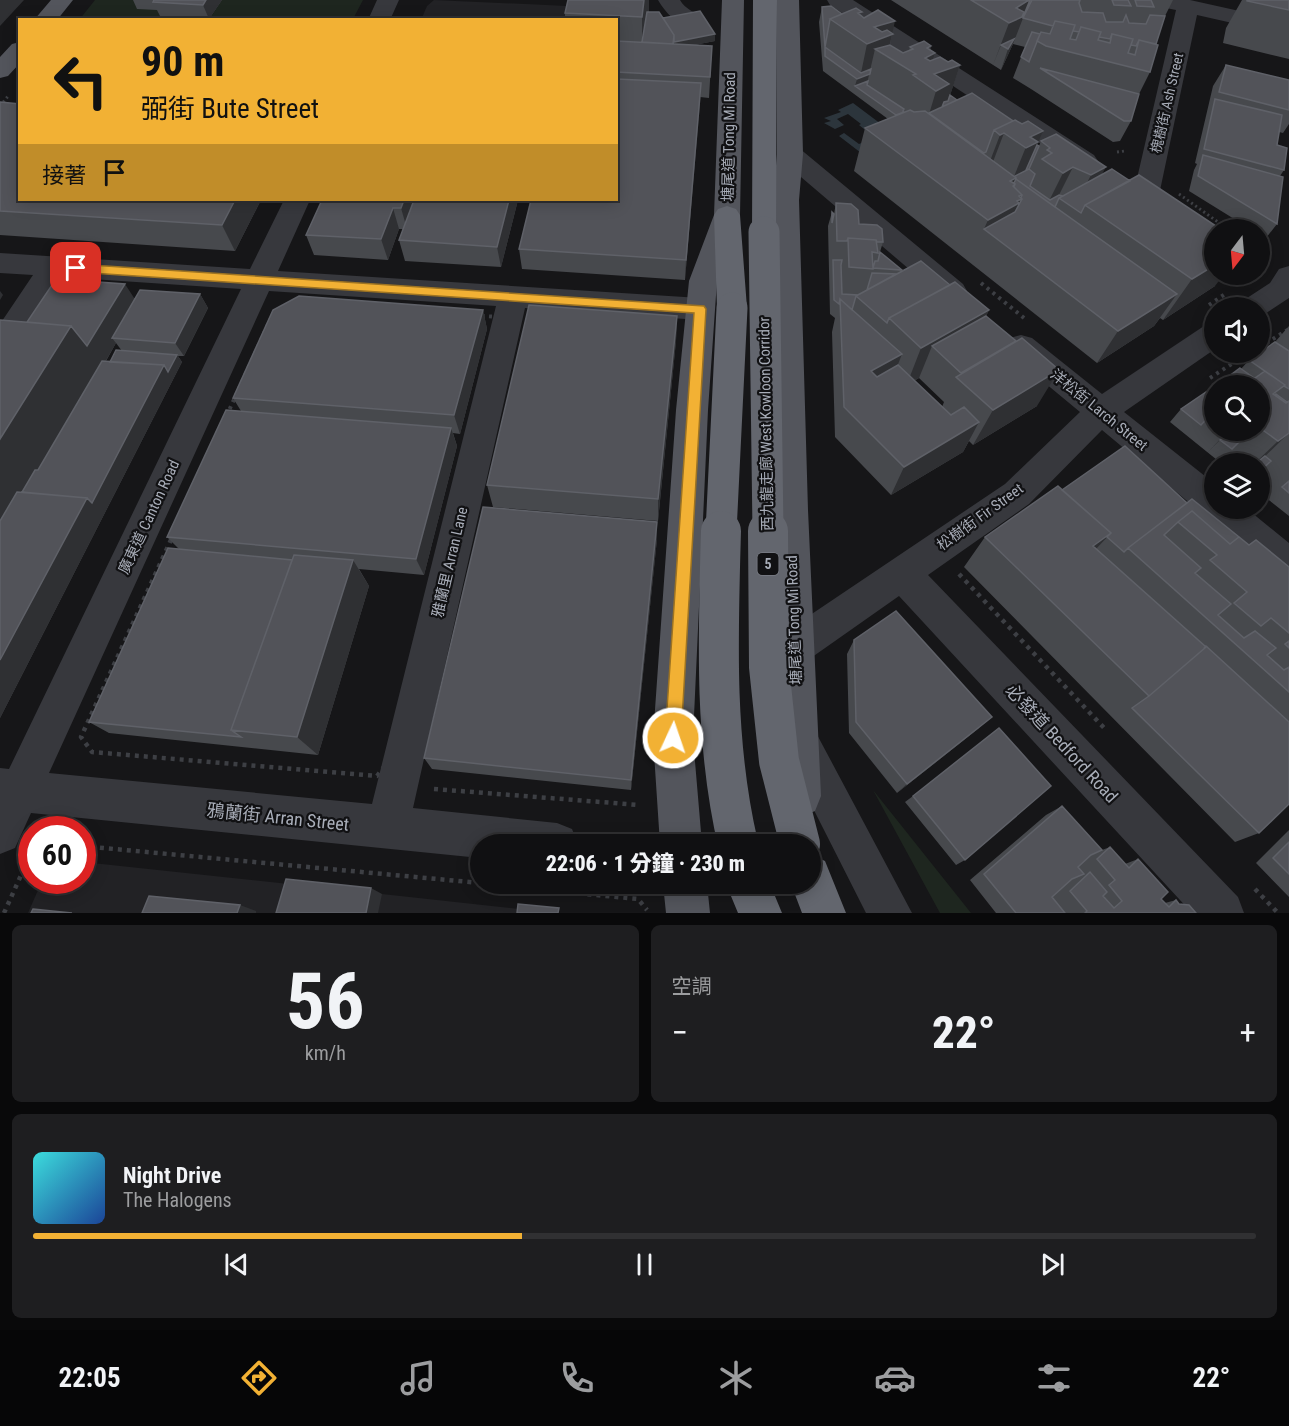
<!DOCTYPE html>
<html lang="zh-TW">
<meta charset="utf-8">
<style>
:root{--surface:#101012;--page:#1e1e20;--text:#f1f3f6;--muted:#9c9d9f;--line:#303032;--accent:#f2b134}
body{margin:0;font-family:"Roboto Condensed","Noto Sans TC",sans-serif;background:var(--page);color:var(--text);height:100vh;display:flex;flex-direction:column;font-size:22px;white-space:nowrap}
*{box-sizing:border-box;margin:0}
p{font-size:20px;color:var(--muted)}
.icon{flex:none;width:33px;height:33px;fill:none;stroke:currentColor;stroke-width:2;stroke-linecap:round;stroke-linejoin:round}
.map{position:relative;height:913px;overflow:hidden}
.details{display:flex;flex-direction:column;gap:12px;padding:12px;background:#09090a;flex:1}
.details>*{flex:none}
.guide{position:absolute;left:18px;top:18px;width:600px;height:183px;border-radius:0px;box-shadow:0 3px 15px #0003,0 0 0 2px var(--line);background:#f2b134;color:#111;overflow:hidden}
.needle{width:39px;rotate:196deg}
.tools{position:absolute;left:1204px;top:219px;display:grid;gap:12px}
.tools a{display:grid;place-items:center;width:66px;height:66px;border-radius:50%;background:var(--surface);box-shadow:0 3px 15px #0003,0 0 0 2px var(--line);font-size:30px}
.speed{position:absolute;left:18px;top:816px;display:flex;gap:12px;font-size:30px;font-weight:700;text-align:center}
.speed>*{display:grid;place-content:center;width:78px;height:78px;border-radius:50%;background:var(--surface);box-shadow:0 3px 15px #0003,0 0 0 2px var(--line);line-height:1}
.speed .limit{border:9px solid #d22;background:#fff;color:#111}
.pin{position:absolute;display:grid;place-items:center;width:51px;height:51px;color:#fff;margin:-26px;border-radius:12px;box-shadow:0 3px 9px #0006}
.me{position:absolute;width:66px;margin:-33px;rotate:3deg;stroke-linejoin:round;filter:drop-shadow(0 0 4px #0008)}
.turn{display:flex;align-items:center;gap:21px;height:126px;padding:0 24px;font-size:27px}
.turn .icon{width:78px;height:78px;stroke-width:2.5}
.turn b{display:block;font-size:42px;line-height:51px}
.then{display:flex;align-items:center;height:57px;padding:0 24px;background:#0003;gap:12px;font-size:22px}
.big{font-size:45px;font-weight:800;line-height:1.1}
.details .tile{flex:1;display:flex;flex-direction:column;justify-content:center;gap:9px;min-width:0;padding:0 21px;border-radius:9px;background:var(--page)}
.details .dial{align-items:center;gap:0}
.dial b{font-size:78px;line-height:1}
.song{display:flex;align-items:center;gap:18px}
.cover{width:72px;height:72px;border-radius:9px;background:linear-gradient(135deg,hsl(180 70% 55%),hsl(220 70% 35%))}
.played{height:6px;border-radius:3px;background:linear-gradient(90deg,var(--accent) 40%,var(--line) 40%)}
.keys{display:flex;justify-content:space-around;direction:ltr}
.heat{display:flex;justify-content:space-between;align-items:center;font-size:33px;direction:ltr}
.details .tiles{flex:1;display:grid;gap:12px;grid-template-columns:1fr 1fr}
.tile:last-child{grid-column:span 2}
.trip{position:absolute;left:470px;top:834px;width:351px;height:60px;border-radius:30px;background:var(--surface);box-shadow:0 3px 15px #0003,0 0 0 2px var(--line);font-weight:800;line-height:60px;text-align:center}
.dock{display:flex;height:96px;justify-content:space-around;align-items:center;background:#060607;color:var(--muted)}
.dock .icon{width:42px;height:42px}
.dock .current{color:var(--accent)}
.dock b{font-size:27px;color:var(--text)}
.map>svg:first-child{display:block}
.built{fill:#222225}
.green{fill:#1e261f}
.water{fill:#2c353c}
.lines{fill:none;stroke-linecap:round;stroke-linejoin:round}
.path-far2{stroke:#3d3f44;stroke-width:3;stroke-dasharray:2 3;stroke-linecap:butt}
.path-far1{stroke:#3d3f44;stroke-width:4;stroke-dasharray:3 4.5;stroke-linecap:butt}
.path{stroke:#3d3f44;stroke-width:4.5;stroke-dasharray:4 5;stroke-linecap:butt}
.minor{fill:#37383d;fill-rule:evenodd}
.major{fill:#53555c;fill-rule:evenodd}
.highway{fill:#63666e;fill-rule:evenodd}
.highway-bridge-far2{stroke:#63666e;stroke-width:24}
.highway-bridge-far1{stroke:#63666e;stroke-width:31}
.highway-bridge{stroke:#63666e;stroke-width:40}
.wall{fill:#47494d;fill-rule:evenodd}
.shaded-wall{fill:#2f3033}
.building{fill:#525359;stroke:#5f6168;stroke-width:1.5}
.route{fill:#f2b134;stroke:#9d7322;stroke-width:1.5}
.labels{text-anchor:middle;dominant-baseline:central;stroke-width:4.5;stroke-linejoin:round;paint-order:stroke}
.far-street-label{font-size:14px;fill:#a8adb8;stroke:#111113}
.shield{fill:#111113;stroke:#7b7e86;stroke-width:1.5}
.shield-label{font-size:14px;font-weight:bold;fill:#a8adb8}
.street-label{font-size:15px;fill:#a8adb8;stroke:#111113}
.near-street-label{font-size:18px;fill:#a8adb8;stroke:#111113}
</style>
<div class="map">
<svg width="1289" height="913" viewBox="0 0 1289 913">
<rect width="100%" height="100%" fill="#161618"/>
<path class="built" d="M434,0L568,6L565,19L421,20L427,6Z
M83,862L382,894L555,913H28L42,881L82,880Z"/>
<path class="green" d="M95,0H144L164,10L209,19L222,0H363L353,19L79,20Z
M873,790L971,913H940Z"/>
<path class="water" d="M853,103L901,139L865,156L839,136L844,133L859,144L874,137L859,125L861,124L848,114L837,119L844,125L835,129L824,123L831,121L824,118L841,112L838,110Z"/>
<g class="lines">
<path class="path-far2" d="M0,106L9,95
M1117,152L1125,151
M1179,194L1229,230"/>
<path class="path-far1" d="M1260,248L1274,252
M981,283L1024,318
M1209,305L1225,294
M1260,347L1289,329
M1210,378L1250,352
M174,532L270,320L284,308L298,303L498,317L444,532"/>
<path class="path" d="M175,531L81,737L92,752L377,776L387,763L445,531
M959,574L1106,730
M434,789L639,805
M82,846L480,883
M480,884L638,899L647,910
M1255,889L1278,913
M4,913L27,862"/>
<path class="minor" d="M377,0H399L390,20H368Z
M658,0H680C685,10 696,11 702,20L699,25C680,29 667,15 658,0Z
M827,0H853L1094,155L1098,161L1094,167L1085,169L1076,167L830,5Z
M1148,0H1190L1289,22V36L1197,15L1158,200L1154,206L1145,209L1136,206L1132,200L1176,10L1151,5Z
M790,146L799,148L963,284L967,291L963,298L953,301L943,298L781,160L777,154L781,148Z
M284,200H310L278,271L700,298L710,301L715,309L710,317L700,320L525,308L413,808L557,823L572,829L578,844H480V858L31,813L15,848L0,854V768L9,769L241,289L61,277L11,356L0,359V324L33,275L0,273V253L250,269ZM269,291L496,306L372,804L49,773Z
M1289,266V298L1260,317V308H1240L1244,300L1270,283L1279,269Z
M1215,323V349L1124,412L1215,484V508H1246L1289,543V580L1276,575L1102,430L1029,504L928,575L1238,897L1244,913H1192L899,596L808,660L795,665L782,660L776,647L782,634L1005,484L1080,412L1010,354L1006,346L1010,338L1021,335L1032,338L1102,394L1204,326Z
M800,723L814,729L912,913H866L780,743L786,729Z"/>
<path class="major" d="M51,0H73L57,20H34Z
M722,0H744L740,215L717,281L708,410L693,738L702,844H660L653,738L676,410L689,281L714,215Z
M777,0H799L803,154L799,200L808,510L821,796L815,811L800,817L785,811L779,796L774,510L773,200L777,154Z
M20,42V63L8,76L0,78V57L12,44Z
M663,884H707L710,913H666Z"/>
<path class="highway" d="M727,206L736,209L740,215L747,308L742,316L732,319L722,316L717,308L714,215L718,209Z
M810,854L825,861L846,913H802L791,884H810Z
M726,884H770L782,913H738Z"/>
<path class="highway-bridge-far2" d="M764,234L765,0"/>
<path class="highway-bridge-far1" d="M764,232L768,532
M721,532L732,308"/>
<path class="highway-bridge" d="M721,531C718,636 714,741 738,844
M768,531L769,667L779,761L800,844"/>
</g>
<path class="wall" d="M133,0H222L209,19L160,16L157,10L137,9Z
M568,0H649V12L715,41L694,45L712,46L709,98L700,97L685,280L522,269L519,249L616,200V20H565V13Z
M891,0H1173L1165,16L1156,44L1150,72L1139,94L1131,121L1120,141L1113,142L1031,89L1013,78L1025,47L1013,44L1001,70Z
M1242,0H1289V59L1223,43L1226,28Z
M822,7L842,14L892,34L890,45L903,53L909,51L910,47L931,46L930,50L935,53L933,60L960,65L950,95L957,100L1038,142L1037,145L1039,146L1041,141L1102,175L1215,286L1163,320L1160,318L1154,326L1097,363L854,171L865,128L888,119L823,71L819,22Z
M1226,65L1289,80V124L1283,133L1279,132L1277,145L1284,170L1280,176L1277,224L1266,238L1260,234V230H1252L1189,191L1194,170L1197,164L1195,163L1213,86Z
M0,102L261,200L235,251L0,235Z
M322,200H518L501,267L405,261L399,240L403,229H399L388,260L314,255L306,235Z
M836,203L859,224L883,242L880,252L902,270L950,285L989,310L986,316L1037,406L973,445L969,441L963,452L891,495L835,437L832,332L835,318L830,314L828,226L832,212L834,214ZM919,378L944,402L942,407L914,381Z
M200,294L208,308L184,356H178L182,362L0,718V320L27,322L135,298ZM116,343L122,351L110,362L106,361Z
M483,310L487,329L460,434L453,433L457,446L424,575L359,569L369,586L318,755L109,733L89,722L179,549L167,537L241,411L233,398Z
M677,316L676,341L658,521L493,507L487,485Z
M1289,326V516L1260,493V464H1222L1170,422L1181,409L1215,386V430H1260V386L1241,369L1249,360L1275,342Z
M1062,490L1187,503L1249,545L1289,567V804L1259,833L1235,842L964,567L985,537Z
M657,522V539L631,790L432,769L424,758Z
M854,640L979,728L897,793L849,733L847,654Z
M913,796L965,860L956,865L905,802Z
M1062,806L1102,850L1110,847L1125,864L1138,859L1161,899L1165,903L1176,900L1179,904L1196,913H996L970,880L1046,815Z
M1289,830V897L1256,863Z"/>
<path class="shaded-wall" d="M0,0H24L0,26Z
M206,0H222L209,19L203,5Z
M644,0H649V10L643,49H642V17Z
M1030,0L1013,44L1001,70L1008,49L1001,45L993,65L1009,23L1016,8Z
M895,21L887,57L875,49L866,88L855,86L857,79L860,78L867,44L874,27Z
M715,34V41L673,49L672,65L674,35Z
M931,46L928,57L935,53L926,84L918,79L927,48Z
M960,65L946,108L927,121L936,91L934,74Z
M701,83L700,104L685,280L686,260Z
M1043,131L1026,171L1014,188L1010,181L1013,179L1030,137Z
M1004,133L991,167L987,169L1000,135Z
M1073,167L1052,209L1043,213L1063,173Z
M1106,167L1085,205L1074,208L1091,175Z
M1022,195V199L1002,243L984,229L988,220Z
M235,200H261L235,251L222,225Z
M404,200H415L407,229L401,208Z
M509,200H518L501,267L497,247Z
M393,208L399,229L388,260L381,239Z
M1215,265V274H1224L1215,286L1163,320L1192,279Z
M125,284L138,304L112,338L116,343L0,544V439L71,326Z
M0,291L3,295L0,300Z
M200,294L208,308L184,356L175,343Z
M1177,294L1154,326L1097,363L1118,331Z
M483,310L487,329L460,434L454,415Z
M989,310L971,348L932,346L919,378L907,384L921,348Z
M677,316L676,341L658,521V499Z
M902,354L890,385L861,402L871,371Z
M177,355L182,362L0,718V660L87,498L164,365Z
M1059,370L1037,406L973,445L993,410Z
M979,422L963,452L891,495L904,467Z
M451,428L457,446L424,575L416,559Z
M1229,430H1233L1222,442L1220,440L1208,452Z
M1289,433L1257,464H1254L1278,441Z
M657,522V539L631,790V780Z
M1111,533L1082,564L1093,546Z
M353,560L369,586L318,755L297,737Z
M992,717L979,728L897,793L907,784Z
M371,888L382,894L378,913H366Z
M240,905L256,911V913H237Z"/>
<path class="building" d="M154,0H206L203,5L153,2Z
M568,0H644L642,17L565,13Z
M971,0H1029L1016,8L1024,12L1022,17L1009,23Z
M1030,0H1032L1023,17Z
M1032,0H1080L1079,3L1082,12L1103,13L1106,22H1123L1126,15L1129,23L1146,24L1150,15L1165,16L1156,44L1139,40L1136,46L1131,45L1133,39L1112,34L1110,39L1099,37L1101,32L1081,27L1079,32L1073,31L1075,25L1055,21L1053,26L1023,18Z
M1112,0H1128L1131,6L1114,5Z
M1135,0H1151L1154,7L1137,6Z
M1247,0H1289V10L1247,1Z
M831,6L842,14L830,19L825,47L861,73L871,69L870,74L857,79L825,56V47L822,7Z
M856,8L862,12L858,13L864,18L878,10L895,21L874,27L882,32L887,30L893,34L867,44L830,19Z
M700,11L715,34L674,42V35L663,18Z
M647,12H659L674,35L673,44L642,42Z
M1055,21L1075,25L1070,39L1076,40L1081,27L1101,32L1098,40L1110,43L1112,34L1133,39L1128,53L1135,55L1139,40L1158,45L1150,72L1046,46L1037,41L1041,32L1050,34Z
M1032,32L1040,34L1029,62L1021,57Z
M1014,39L1008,49L1001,45Z
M616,41L712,46L710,77L616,72Z
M924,41L931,46L927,48L935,53L925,58L930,61L940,57L948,62L952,60L960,65L934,74L949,84L936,91L913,75L916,74L875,49L890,45L903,53L913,49L910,47Z
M1226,65L1289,80V110L1219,92Z
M1040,68L1139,94L1131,121H1124Z
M616,79L701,83L686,260L519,249L531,200H616Z
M868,81L867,85L904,109L903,111L904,112L896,115L855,86Z
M972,93L1013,121L994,130L986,152L984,153L929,113Z
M950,95L957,100L942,107L944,102L948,101Z
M1215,99L1282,115L1277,145L1287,148L1284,170L1204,149Z
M0,102L20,104V200H235L222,225L0,211Z
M910,110L914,112L925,111L1016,178L1010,181L1015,184L1013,186L1022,195L1019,196L1022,199L1017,201L1019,203L988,220L865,128Z
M1015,120L1022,124L1028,121L1043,131L1030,137L1038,142L1026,148L1004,133L1000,135L994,130Z
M1056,134L1106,167L1091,175L1073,167L1063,173L1042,159L1052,153L1047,150L1050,148L1041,141Z
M1037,145L1039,146L1029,169L1026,170Z
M1203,155L1283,177L1277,224L1198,176Z
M1029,169L1035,174L1030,186L1050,200L1059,195L1063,196L1059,198L1055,207L1016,179V178L1015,176Z
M1112,169L1130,181L1085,205L1081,213L1059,198Z
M1139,175L1222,230H1215V265L1192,279L1085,205Z
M1016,179L1177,294L1118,331L984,229L1015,212L1022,199L1021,198L1022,195L1014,187L1015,184L1014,183Z
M322,200H404L401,208H393L381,239L306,235Z
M414,200H509L497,247L399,240Z
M836,203L851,204L858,210L859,224L877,225L882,229L883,242H877L876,240L848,238L847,241H837Z
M832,212L834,214L832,223Z
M848,238L876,240L878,253L872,252L873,269L849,267Z
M880,252L902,270L873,268L875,261H878Z
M833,260H842L841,265L842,294L857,295L856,296L852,310L840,299L839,304L834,300Z
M921,261L950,285L889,318L887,323L856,296Z
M872,273L896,274L867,290Z
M56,279L125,284L87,346L71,326L27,322Z
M955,282L989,310L921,348L889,318Z
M140,290L200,294L175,343L112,338Z
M299,296L483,310L454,415L233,398L273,310Z
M840,299L902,354L871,371L877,377L898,365L951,415L964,407L979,422L904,467L844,407Z
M529,305L677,316L658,499L487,485Z
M986,316L1016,341L961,373L932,346Z
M0,320L71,326L0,439Z
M1022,338L1059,370L993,410L956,377Z
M1275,342L1289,351V389L1284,386L1285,385L1249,360Z
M116,350L177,355L168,372L164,365L110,362Z
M102,361L164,365L92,503L87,498L22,492L35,470H38Z
M1240,368L1254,378L1244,386H1216Z
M1265,371L1285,385L1273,394L1286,403L1289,401V433L1278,441L1260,428V422L1268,416L1260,410V386H1244Z
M1215,386V410L1201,425L1181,409Z
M1276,394L1287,402L1286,403L1275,395Z
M226,410L451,428L416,559L167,537Z
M1232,431L1242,439L1232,449L1220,440Z
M1125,446L1187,503L1128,548L1124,552L1107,537L1111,533L1062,490Z
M1265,456L1271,461L1260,471V464H1255Z
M1289,481V493L1282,487Z
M1058,486L1111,533L1093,546L1206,647L1149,696L985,537Z
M17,492L87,498L0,660V521Z
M1192,499L1249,545L1239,537L1230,544L1192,511L1178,522L1164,535L1201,568L1195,573L1231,604L1218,615L1244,638L1255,631L1276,648L1267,655L1284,670L1289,667V692L1128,548Z
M483,507L657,522L631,780L424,758Z
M1192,511L1230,544L1239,537L1249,545L1256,540L1289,567V633L1271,618L1261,626L1234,603L1247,592L1210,560L1217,555L1178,522Z
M168,548L292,560L231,730L241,737L89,722Z
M294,555L353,560L297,737L231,730Z
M896,611L992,717L907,784L856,722L854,640Z
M1289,641V648L1285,644Z
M1206,646L1289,722V804L1259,833L1132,708L1149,696L1206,647H1205Z
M999,728L1051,786L965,860L913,796Z
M1062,806L1102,850L1091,855L1078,867L1084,874L1072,879L1052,897L1065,913H1016L984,874Z
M1289,842V874L1273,858Z
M1110,847L1129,868L1138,859L1168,892L1161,899L1169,907L1176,900L1179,904L1189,905L1196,913H1085L1087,911L1070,891L1090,872L1107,892L1103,896L1114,908L1122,901L1109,885L1115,880L1097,859Z
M286,879L371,888L366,913H276Z
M149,896L240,905L237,913H142Z
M518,904L559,908L558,913H517Z
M33,909L72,913H31Z"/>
<path class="route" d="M76,264L704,306L706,309L681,738L679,744L673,746L667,744L665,738L694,313L76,272L71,268Z"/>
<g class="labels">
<g class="far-street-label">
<text transform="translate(1167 103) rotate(-77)">槐樹街 Ash Street</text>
</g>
<rect class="shield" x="757.5" y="553" width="21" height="22" rx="4.5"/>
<g class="shield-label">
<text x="768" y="564">5</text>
</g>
<g class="street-label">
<text transform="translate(729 137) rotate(-89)">塘尾道 Tong Mi Road</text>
<text transform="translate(1099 410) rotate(39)">洋松街 Larch Street</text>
<text transform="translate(766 424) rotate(-91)">西九龍走廊 West Kowloon Corridor</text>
<text transform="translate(149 517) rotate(-65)">廣東道 Canton Road</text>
<text transform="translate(980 517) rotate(-36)">松樹街 Fir Street</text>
<text transform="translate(450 562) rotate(-77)">雅蘭里 Arran Lane</text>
<text transform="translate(794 620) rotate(-92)">塘尾道 Tong Mi Road</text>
</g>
<g class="near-street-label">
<text transform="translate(1062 743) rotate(47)">必發道 Bedford Road</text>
<text transform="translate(278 817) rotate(6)">鴉蘭街 Arran Street</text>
</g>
</g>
</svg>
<div class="tools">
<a><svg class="needle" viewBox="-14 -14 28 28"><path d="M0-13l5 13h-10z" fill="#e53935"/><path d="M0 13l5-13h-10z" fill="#9c9d9f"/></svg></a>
<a><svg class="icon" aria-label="sound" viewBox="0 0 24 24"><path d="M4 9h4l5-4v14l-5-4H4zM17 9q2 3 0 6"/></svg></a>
<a><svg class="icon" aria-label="search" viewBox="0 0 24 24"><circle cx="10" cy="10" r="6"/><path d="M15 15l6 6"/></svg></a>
<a><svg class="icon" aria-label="layers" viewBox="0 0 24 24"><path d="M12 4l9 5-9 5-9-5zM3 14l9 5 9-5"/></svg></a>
</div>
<div class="speed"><div class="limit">60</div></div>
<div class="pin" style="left:76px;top:268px;background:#d93025"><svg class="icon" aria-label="arrive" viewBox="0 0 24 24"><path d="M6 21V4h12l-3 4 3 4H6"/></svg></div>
<svg class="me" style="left:673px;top:738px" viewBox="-20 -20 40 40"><circle r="17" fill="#f2b134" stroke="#fff" stroke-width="3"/><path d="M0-11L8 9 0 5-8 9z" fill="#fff"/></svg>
<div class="trip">22:06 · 1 分鐘 · 230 m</div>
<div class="guide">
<div class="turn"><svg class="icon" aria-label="left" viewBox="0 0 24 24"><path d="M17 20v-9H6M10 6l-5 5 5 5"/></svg><div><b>90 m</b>弼街 Bute Street</div></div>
<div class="then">接著<svg class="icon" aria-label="arrive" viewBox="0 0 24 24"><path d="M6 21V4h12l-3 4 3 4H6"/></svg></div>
</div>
</div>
<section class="details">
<div class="tiles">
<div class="tile dial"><b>56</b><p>km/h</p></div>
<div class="tile"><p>空調</p>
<div class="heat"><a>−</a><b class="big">22°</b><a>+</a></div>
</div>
<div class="tile">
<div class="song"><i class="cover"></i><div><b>Night Drive</b><p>The Halogens</p></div></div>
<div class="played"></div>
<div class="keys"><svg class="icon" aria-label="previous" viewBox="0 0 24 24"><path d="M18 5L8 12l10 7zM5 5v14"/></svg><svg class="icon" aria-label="pause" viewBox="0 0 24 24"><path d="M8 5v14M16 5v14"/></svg><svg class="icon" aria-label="next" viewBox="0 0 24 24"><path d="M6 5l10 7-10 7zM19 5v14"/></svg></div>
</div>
</div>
</section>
<nav class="dock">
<b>22:05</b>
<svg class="icon current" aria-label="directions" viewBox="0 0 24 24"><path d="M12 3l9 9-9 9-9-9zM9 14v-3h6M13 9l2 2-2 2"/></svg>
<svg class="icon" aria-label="music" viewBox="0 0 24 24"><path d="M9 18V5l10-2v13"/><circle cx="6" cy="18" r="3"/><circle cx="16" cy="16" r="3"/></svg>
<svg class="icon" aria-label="phone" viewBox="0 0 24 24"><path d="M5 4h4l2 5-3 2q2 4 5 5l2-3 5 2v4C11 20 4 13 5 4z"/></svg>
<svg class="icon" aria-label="climate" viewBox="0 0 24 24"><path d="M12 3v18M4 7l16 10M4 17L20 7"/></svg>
<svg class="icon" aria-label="car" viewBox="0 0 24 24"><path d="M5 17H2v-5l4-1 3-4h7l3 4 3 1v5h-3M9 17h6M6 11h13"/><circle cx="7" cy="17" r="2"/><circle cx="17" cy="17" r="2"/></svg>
<svg class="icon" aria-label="filters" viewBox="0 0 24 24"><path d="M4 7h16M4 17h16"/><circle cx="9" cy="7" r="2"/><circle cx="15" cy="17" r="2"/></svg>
<b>22°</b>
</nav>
